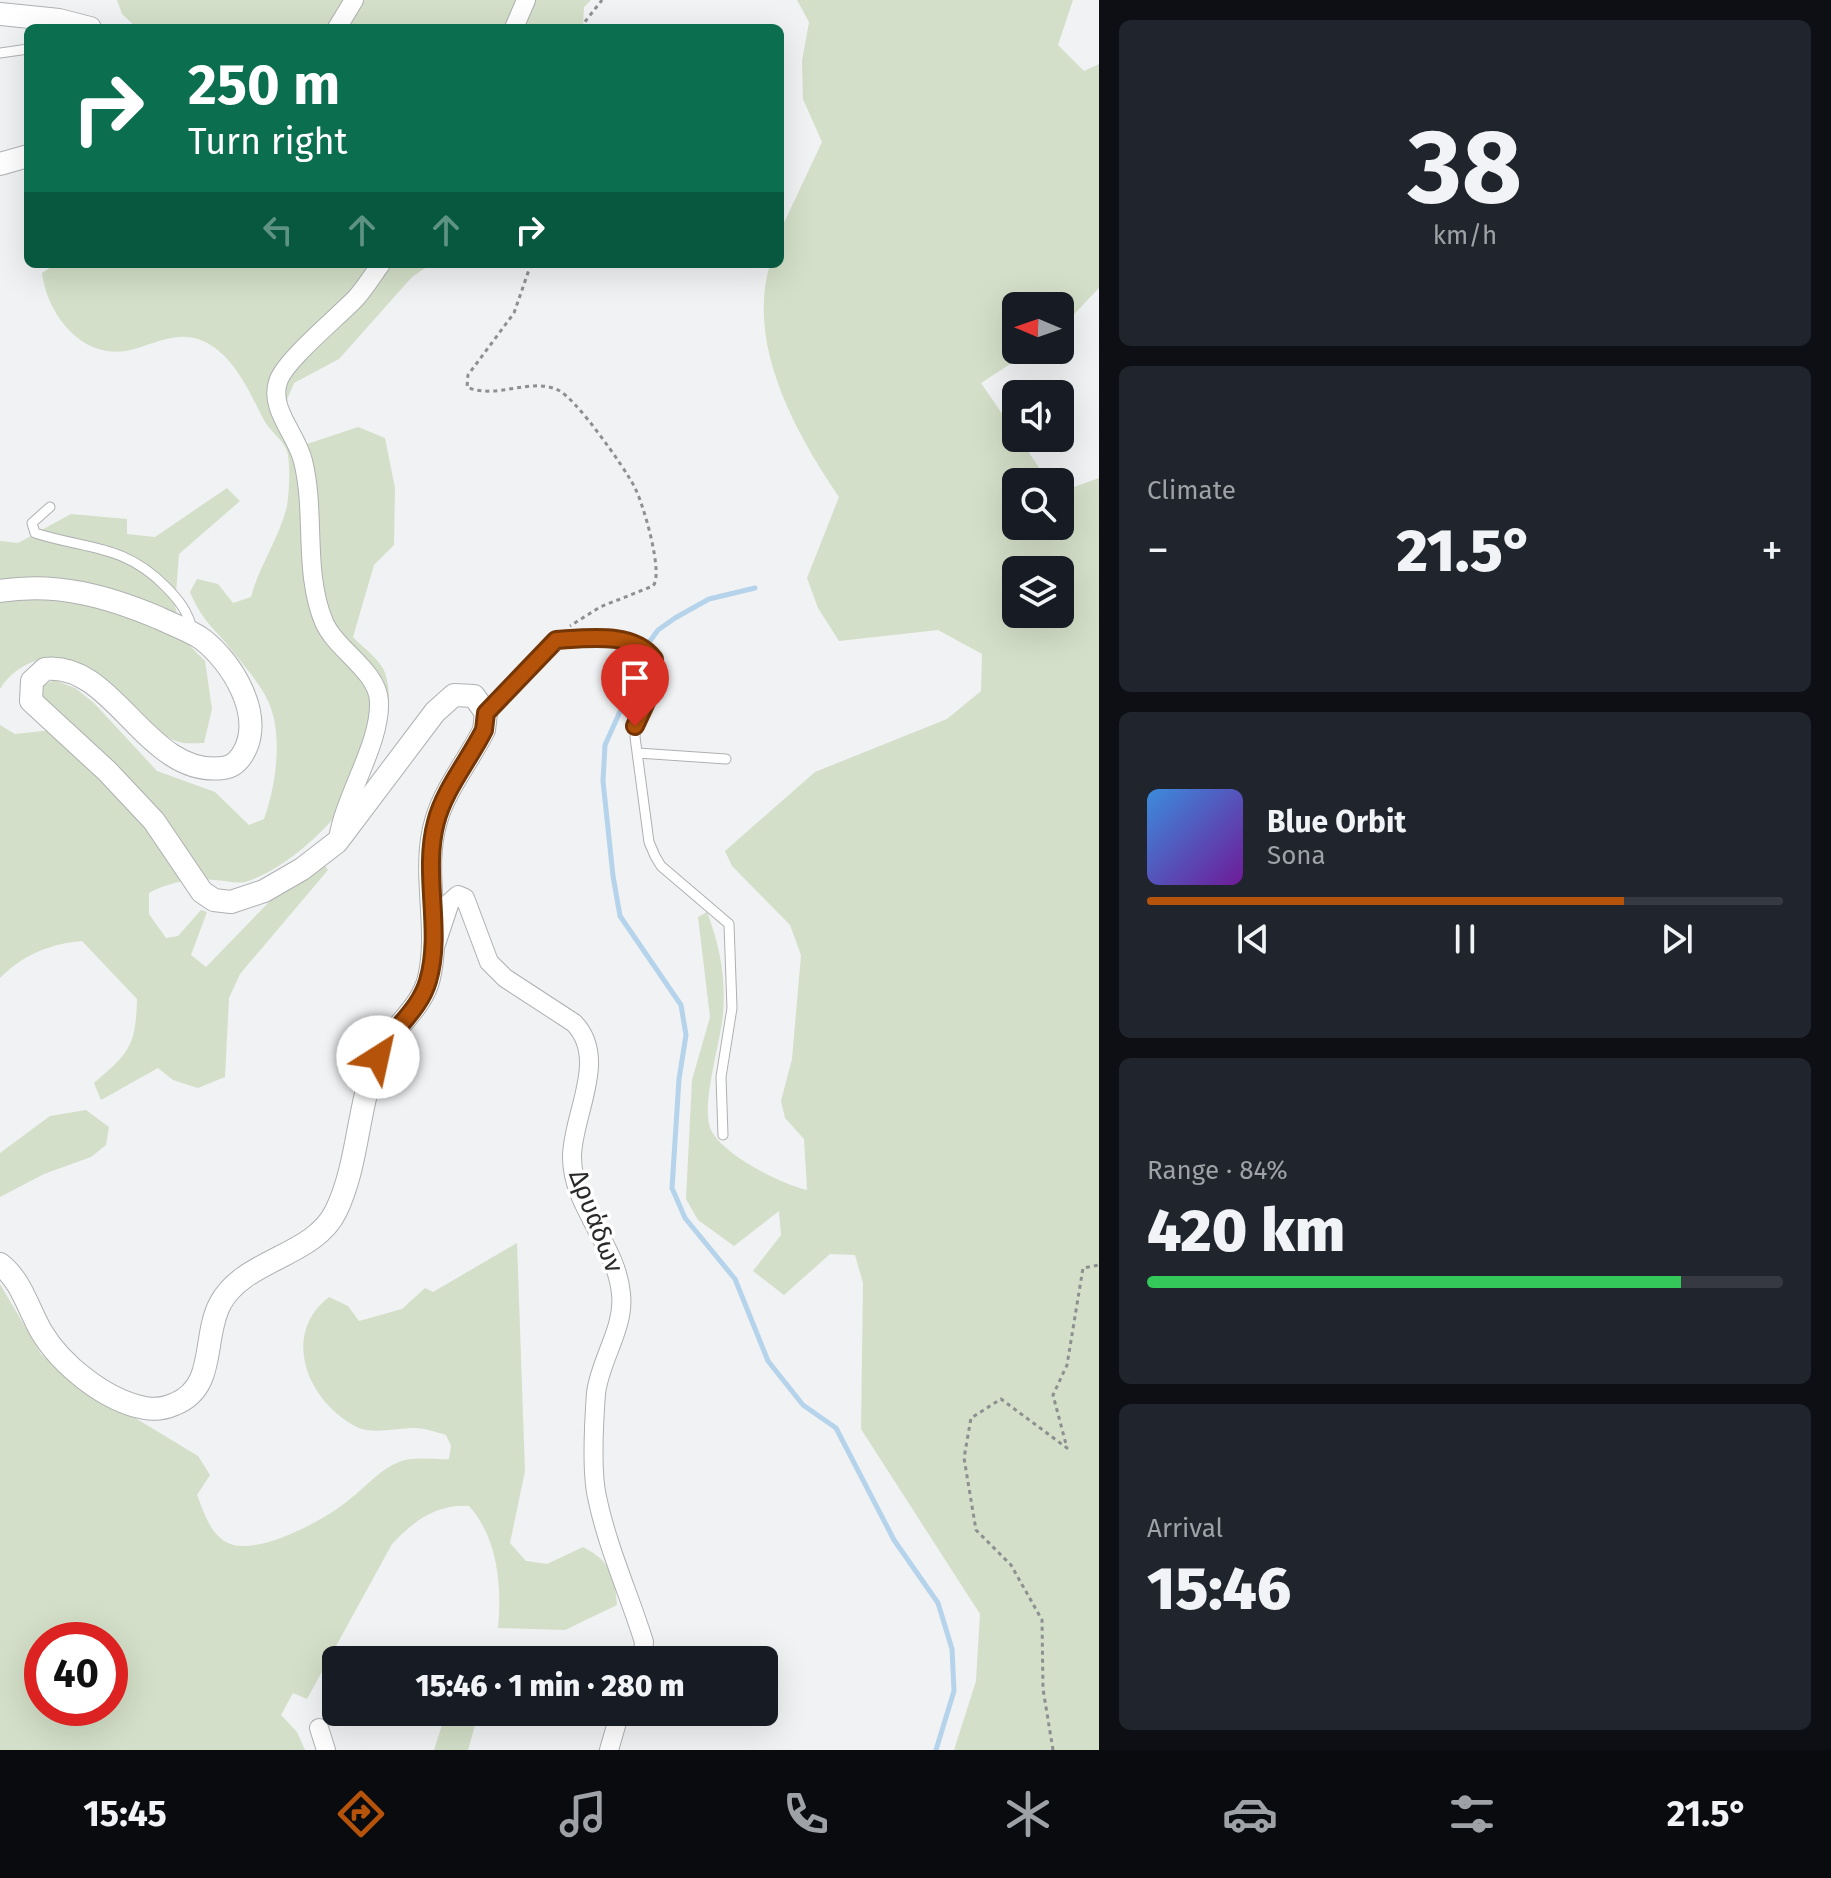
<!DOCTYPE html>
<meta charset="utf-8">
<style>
:root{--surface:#171b24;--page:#20242c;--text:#f1f3f6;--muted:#9ea1a6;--line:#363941;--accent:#b45309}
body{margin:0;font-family:"Fira Sans",sans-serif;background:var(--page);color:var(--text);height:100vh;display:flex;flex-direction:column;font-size:30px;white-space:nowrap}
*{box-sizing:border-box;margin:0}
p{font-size:26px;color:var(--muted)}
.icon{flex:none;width:44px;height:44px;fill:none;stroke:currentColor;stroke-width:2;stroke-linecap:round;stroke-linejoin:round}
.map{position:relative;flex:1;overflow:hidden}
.side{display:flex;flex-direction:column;gap:20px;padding:20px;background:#0d0f14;width:732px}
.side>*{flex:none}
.hud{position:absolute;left:24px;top:24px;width:760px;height:244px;border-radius:12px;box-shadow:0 8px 32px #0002;background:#0b6e4f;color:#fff;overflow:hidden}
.needle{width:52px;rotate:272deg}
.buttons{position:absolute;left:1002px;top:292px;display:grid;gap:16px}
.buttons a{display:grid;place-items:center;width:72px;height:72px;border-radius:12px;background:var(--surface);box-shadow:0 8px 32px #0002;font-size:40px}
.speed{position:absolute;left:24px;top:1622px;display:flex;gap:16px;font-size:40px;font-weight:700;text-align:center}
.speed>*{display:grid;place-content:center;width:104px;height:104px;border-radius:50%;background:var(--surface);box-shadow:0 8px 32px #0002;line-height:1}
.speed .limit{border:12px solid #d22;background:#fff;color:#111}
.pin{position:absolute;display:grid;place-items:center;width:68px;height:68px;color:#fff;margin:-82px -34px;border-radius:50% 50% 50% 0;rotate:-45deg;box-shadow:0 0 8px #0007}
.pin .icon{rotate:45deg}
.me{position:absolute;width:88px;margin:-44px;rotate:35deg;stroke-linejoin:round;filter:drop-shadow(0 0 6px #0008)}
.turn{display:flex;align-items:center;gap:28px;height:168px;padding:0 32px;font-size:36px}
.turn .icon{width:104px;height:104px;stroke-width:2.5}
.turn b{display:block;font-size:56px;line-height:68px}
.lanes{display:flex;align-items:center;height:76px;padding:0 32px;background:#0003;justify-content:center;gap:40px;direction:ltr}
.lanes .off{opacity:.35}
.big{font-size:60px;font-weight:800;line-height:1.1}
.side .tile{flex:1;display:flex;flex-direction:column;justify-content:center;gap:12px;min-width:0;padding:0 28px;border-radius:12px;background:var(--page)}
.side .dial{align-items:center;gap:0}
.dial b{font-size:104px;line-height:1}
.song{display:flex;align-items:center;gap:24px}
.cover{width:96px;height:96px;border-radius:12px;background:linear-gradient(135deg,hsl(210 70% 55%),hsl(280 70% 35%))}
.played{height:8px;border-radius:4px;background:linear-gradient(90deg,var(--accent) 75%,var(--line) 75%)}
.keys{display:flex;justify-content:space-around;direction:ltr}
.heat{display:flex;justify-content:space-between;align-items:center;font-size:44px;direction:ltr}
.charge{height:12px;border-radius:6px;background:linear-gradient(90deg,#34c759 84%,var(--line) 0)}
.trip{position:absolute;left:322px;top:1646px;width:456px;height:80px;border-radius:12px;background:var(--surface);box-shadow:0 8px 32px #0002;font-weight:800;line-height:80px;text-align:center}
.tab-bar{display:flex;height:128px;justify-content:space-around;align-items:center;background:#090b0e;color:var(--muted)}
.tab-bar .icon{width:56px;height:56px}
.tab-bar .selected{color:var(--accent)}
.tab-bar b{font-size:36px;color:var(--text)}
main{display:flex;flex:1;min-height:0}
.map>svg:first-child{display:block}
.green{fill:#d3dfc8;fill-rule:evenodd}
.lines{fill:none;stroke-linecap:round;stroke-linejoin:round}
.stream{stroke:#b5d3eb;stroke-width:5}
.service-casing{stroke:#aeb0b1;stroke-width:11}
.minor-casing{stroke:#aeb0b1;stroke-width:20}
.tertiary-casing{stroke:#aeb0b1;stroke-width:24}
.path{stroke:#8e8f90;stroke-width:3;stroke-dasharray:4 4;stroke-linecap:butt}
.service{stroke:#fff;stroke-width:9}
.minor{stroke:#fff;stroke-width:18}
.tertiary{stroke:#fff;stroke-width:22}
.route-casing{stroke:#753606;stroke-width:20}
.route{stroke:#b45309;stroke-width:14}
.labels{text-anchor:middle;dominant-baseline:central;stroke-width:7;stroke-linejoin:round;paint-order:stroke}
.street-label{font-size:26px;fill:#2a2a2b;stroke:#fff}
</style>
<main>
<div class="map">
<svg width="1099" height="1750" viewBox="0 0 1099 1750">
<rect width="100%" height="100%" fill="#f1f2f4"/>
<path class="green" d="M117,0H345L326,28H137L122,14Z
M360,0H591L584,7L583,28H342Z
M797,0H1073L1058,45L1084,71L1099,64V288L1060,329V306H1016V350H1032L981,383L1049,482H1016V526H1060V492L1099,478V1750H954L976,1681L980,1614L861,1429L863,1283L855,1255L830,1254L784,1295L753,1271L781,1235L779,1211L734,1246L698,1220L686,1199L692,1080L710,1017L698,917L707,912C720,946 726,978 723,1014C721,1041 700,1107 711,1130C723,1155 781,1184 807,1190L804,1139L785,1118L781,1101L792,1059L801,955L790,925L732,866L725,851L815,772L947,719L981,691L982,654L938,630L839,641L818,608L807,578L839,497C795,432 746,344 770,264H780L782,227L822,142L803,99L802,61L809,22ZM1060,570V614H1016V570Z
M431,264L412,277L339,359L294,383L286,402L307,444L358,427L385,438L395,488L394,545L374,565L353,637C362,647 381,660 385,673C410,748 314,861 245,882C236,884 224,880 214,880C192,878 169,882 149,893V914L166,938L178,936L201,910L207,912L191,955L206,967L270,901L324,864L328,870L240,974L229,998L225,1077L198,1088L173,1080L158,1068L101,1100L94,1083C129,1053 136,1046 137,999L82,941C49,944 23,955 0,978V725L15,734L52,730L42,703V686L54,680L75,688L94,703L157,771L215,792L249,825L264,819C276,786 283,736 269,703C262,686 245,667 233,652C215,628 203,623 190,592L197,579L218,584L233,603L251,597C259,566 279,539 287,506C289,494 291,464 287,451C284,441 271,432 265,422C250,394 235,355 203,341C176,329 152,346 126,351C80,358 47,313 42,273L54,265Z
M227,488L240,501L179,554L175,606L184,640L205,661L212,709L204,743C196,743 185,744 179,742C128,725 99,643 39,660C23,664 8,675 0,689V541L18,543L71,514L127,519V534L155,537Z
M86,1110L109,1127L106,1145L91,1157L44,1174L0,1197V1153L50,1116Z
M517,1243L525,1471L510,1543L526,1561L547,1564L583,1547C610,1561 615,1575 617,1605L565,1630L498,1628C502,1586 498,1538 469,1506C436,1504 414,1521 392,1544L307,1699L293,1693L281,1715L297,1732L305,1750H0V1284L41,1354L69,1378L198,1456L210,1475L197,1495C204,1512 209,1532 226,1542C254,1559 327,1519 350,1499C367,1486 379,1470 399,1462C413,1456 434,1460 449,1459L451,1446L446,1435C436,1432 425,1428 415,1428C399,1428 373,1434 359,1428C309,1404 279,1336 329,1297L348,1306L359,1321L402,1309L425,1288L433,1292ZM42,1640H110V1708H42Z
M446,1712H473L477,1718L468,1750H434Z"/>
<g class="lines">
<path class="stream" d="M755,588L709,599L675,618L658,630L637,659L632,685L605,745L603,781L613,876L620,916L681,1005L686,1035L679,1079L672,1188L685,1218L735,1279L768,1361L803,1405L836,1428L894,1540L938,1603L952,1649L954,1691L936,1750"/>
<defs>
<path id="service" d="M0,53L28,49
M50,507L32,523L35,533C88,550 124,544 166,587C179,600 188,612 192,629
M486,713L556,640C587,638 634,631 654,659C659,690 636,709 635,737L649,842L655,856L661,866L729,924L732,1008L721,1077L723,1135
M638,753L726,759"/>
<path id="minor" d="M337,28L354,0
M514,28L526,0
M338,839C345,795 381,743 379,701C377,670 336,650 324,622C303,572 316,513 303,461C297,435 269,409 278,382C284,361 338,317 356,298C365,288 373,275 381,264
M436,944L450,902L458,895L465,898L489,962L505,978L574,1023C609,1059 572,1115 572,1157C572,1207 617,1245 621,1294C625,1327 600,1360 596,1393C594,1421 591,1471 597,1497C607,1546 629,1594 644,1642L642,1660
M319,1728L326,1750
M609,1750L620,1712"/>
<path id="tertiary" d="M0,14L59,20L90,28
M0,164L28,156
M0,591C56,582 107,596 159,618C173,625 189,630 202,639C232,662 263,713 245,750C240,760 233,767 223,768C147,778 114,661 45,669L32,681L31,701L107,771L154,821L202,892L214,900L231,902L264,891L302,869L337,842L435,712L454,695L474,696L486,713L484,730C469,760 445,789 436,821C421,871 441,927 429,978C421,1011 390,1028 377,1059C357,1107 359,1163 336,1211C314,1257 243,1259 220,1304C202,1338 217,1387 175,1404C166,1408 155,1410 145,1408C106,1401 61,1365 41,1331C28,1308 21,1280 0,1264"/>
</defs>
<use href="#service" class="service-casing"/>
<use href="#minor" class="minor-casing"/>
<use href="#tertiary" class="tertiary-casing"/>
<path class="path" d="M580,28L602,0
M531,264L514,313L468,375L467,387C495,400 531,377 558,390C576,398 624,467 634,486C643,502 664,574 653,586L600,607L570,626
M1053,1750L1043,1689L1042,1620L1011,1565L976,1530L964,1458L971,1418L1001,1399L1067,1448L1053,1395L1067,1365L1083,1268L1099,1265"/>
<use href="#service" class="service"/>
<use href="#minor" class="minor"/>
<use href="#tertiary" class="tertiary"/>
</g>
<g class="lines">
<defs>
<path id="route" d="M378,1057C391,1029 419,1012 428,981C443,930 422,874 436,822C444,790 469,760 484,730L486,713L556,640C587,638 634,631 654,659V685L635,726"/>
</defs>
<use href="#route" class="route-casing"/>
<use href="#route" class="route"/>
</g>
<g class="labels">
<g class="street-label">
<text transform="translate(596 1221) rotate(69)">Δρυάδων</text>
</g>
</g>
</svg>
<div class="buttons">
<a><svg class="needle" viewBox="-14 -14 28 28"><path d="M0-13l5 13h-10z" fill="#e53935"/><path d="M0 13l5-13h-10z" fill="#9ea1a6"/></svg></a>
<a><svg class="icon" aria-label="sound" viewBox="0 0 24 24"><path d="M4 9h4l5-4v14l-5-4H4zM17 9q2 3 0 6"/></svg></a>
<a><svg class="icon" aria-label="search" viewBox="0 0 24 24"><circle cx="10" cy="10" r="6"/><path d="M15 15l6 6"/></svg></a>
<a><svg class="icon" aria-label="layers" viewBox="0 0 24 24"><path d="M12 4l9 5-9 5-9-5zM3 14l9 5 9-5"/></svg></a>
</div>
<div class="speed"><div class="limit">40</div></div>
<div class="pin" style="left:635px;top:726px;background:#d93025"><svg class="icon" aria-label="arrive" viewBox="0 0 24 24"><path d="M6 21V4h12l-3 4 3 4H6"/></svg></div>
<svg class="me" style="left:378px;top:1057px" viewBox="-20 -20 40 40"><circle r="19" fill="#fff"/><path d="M0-13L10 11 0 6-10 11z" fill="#b45309"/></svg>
<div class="trip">15:46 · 1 min · 280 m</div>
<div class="hud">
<div class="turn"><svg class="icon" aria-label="right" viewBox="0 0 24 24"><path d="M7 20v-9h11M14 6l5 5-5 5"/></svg><div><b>250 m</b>Turn right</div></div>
<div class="lanes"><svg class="icon off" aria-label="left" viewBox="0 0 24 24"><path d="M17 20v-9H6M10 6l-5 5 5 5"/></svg><svg class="icon off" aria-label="ahead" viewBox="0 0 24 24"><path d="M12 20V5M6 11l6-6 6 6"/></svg><svg class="icon off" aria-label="ahead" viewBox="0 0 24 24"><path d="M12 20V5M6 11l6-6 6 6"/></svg><svg class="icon" aria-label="right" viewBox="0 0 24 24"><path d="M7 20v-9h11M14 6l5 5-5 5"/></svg></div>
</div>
</div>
<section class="side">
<div class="tile dial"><b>38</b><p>km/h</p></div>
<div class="tile"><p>Climate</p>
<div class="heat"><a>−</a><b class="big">21.5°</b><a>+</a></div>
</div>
<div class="tile">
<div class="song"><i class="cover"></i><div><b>Blue Orbit</b><p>Sona</p></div></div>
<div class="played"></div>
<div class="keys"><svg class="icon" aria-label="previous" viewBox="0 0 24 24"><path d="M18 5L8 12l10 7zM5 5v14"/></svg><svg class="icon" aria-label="pause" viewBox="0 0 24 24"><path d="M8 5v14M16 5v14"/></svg><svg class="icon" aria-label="next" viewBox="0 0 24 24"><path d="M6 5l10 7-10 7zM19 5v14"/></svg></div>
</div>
<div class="tile"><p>Range · 84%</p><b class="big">420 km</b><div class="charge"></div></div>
<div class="tile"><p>Arrival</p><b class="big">15:46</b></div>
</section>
</main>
<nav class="tab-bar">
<b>15:45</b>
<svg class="icon selected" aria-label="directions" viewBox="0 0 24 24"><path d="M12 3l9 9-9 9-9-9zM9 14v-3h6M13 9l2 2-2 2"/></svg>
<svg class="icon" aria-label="music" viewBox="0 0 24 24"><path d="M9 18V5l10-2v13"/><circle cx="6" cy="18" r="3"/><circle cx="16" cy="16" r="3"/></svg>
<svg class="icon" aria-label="phone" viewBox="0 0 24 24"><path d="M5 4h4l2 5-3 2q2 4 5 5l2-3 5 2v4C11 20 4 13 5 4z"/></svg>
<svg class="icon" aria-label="climate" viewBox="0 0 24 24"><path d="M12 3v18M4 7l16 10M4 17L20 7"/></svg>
<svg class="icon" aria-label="car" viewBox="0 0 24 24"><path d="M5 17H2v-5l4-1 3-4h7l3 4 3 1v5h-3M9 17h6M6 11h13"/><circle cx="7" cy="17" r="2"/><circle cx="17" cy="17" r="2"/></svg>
<svg class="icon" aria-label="filters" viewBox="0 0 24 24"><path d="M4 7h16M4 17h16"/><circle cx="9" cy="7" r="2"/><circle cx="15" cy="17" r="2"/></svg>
<b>21.5°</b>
</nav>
